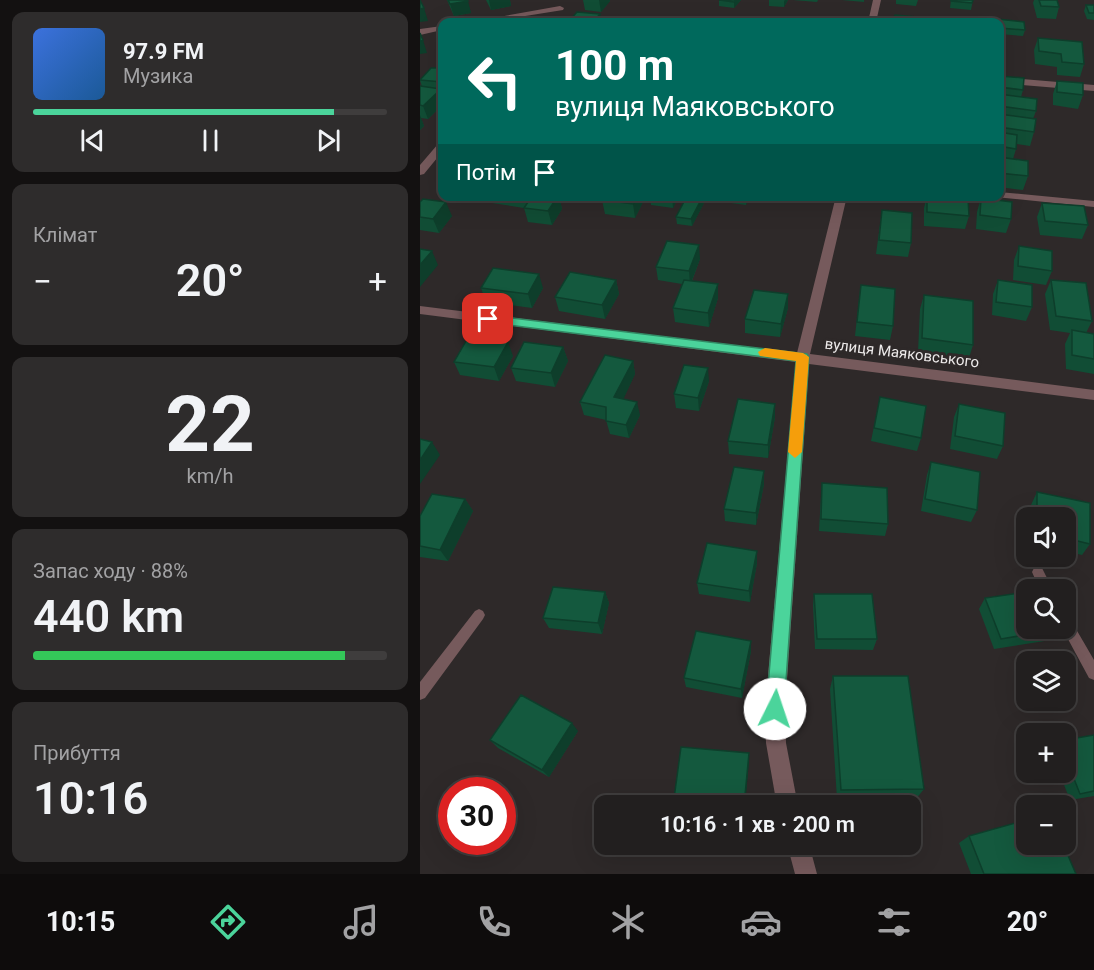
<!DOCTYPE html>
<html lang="uk">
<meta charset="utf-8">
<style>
:root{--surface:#221f1f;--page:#2e2c2c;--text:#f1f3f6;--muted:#a2a2a4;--line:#3f3d3d;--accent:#4bd49b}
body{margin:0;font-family:Roboto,sans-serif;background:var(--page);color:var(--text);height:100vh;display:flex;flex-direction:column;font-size:22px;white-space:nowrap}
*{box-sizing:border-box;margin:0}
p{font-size:20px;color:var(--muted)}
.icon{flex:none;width:33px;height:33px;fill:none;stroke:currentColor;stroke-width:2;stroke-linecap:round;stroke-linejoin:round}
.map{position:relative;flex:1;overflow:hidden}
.drawer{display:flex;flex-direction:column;gap:12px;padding:12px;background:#131111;width:420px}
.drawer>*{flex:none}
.hud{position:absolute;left:18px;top:18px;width:566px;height:183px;border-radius:12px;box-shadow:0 6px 24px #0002,0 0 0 2px var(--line);background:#00695c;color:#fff;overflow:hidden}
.controls{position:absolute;left:596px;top:507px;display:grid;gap:12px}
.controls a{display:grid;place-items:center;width:60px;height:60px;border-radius:12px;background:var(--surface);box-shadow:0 6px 24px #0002,0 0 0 2px var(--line);font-size:30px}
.speed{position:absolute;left:18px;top:777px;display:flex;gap:12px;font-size:30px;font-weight:700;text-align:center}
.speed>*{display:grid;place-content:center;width:78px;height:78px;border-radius:50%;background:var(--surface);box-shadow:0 6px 24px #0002,0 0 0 2px var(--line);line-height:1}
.speed .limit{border:9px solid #d22;background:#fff;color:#111}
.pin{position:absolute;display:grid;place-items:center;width:51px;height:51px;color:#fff;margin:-26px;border-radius:12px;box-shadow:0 3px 9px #0006}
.me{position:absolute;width:66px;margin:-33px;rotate:4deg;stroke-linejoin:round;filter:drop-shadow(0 0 4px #0008)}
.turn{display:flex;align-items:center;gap:21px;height:126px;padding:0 18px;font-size:27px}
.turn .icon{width:78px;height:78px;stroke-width:2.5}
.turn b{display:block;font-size:42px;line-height:51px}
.then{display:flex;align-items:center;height:57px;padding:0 18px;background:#0003;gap:12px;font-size:22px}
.big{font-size:45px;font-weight:600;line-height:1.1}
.drawer .tile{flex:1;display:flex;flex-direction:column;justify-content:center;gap:9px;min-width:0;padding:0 21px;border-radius:12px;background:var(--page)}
.drawer .dial{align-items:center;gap:0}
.dial b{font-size:78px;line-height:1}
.song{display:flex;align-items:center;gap:18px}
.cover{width:72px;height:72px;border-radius:9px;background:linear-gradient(135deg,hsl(220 70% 55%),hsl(210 70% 35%))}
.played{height:6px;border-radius:3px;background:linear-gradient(90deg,var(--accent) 85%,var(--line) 85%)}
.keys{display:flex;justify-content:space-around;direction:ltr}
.heat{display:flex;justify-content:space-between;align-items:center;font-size:33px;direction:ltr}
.charge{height:9px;border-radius:4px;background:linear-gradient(90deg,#34c759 88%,var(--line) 0)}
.trip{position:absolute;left:174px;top:795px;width:327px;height:60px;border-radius:12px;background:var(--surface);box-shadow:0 6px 24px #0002,0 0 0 2px var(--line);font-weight:600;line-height:60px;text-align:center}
.dock{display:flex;height:96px;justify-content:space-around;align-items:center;background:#0e0c0c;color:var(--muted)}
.dock .icon{width:42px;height:42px}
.dock .selected{color:var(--accent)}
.dock b{font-size:27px;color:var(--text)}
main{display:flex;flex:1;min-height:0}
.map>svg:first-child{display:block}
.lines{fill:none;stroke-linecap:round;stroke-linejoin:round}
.service{fill:#765a5c;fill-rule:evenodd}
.minor{fill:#765a5c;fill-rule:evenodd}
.wall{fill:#114d35}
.shaded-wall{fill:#0e3e2b}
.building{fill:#14593e;stroke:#0e3e2b;stroke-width:1.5}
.route{fill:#4bd49b;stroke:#318a65;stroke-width:1.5}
.slow{fill:#f59e0b}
.labels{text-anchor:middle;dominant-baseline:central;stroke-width:6;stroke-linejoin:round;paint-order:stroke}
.street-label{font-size:15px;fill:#edeaea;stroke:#2e2929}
</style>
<main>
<section class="drawer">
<div class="tile">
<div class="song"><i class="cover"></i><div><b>97.9 FM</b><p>Музика</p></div></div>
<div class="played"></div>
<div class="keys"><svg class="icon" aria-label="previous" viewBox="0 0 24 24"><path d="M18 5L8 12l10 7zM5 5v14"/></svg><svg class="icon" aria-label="pause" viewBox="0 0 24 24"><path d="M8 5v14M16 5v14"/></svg><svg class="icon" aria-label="next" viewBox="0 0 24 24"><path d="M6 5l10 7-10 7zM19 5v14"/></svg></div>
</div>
<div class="tile"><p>Клімат</p>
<div class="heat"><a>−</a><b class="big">20°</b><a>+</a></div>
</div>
<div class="tile dial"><b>22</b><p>km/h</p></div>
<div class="tile"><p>Запас ходу · 88%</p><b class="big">440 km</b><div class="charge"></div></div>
<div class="tile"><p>Прибуття</p><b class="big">10:16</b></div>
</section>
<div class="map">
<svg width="674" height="874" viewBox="0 0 674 874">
<rect width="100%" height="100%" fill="#2e2929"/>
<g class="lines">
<path class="service" d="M618,567L622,568L633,590H620L612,572L614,568Z
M59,609L63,611L65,615L63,619L5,698L0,700V682L55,611Z
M645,615L649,617L674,660V680L669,678L642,628H645Z"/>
<path class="minor" d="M453,0H461L456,22H448Z
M140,6L144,8L143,10L67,22H51Z
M22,26V30L0,35V29Z
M579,77L674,85V91L579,83Z
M22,143V152L4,174L0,175V165L18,144Z
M579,192L674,201V207L575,197L579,196Z
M416,196H427L390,354L674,390V400L389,364L365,709L366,743L378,806H357L346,743L345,709L376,362L0,314V306L377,353Z
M367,844H389L397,874H375Z"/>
</g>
<path class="wall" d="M27,0H47L51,13L34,16Z
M66,0H90L91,6L71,10Z
M163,0H190V1L181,12L165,10Z
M299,0H321L314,8L299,6Z
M349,0H368L364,7L349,6Z
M373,0H398L397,2Z
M422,0H444V2Z
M476,0H498L496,6L476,4Z
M531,0H553L551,10L530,8Z
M614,0H637L639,7L636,19L617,18L613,3Z
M666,5H674V20L667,19L664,11Z
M577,19L605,30L603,36L579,34V22H576Z
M618,38L664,64L660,77L637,75V67L615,64L614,50Z
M22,68V105L8,119L1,118L4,126L0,130V86L2,87L0,80Z
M579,76L603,90L601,97L616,111L613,119L614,132L610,146L597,144L596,149L593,159L608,176L603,190L579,187Z
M637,81L663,95L658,109L633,105V94Z
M70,196H139L142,209L132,225L108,222L104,208L72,203Z
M226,196L215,218L185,214L182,200Z
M230,196H259L253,208L231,205Z
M288,196H329L326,205L288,200Z
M507,196H536L549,216L545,229L504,226V208Z
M561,198L591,219L586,233L556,229L557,212Z
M0,202L32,216L19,233L0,230Z
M284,203L272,226L257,224L256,217Z
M622,203L668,225L662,239L620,235L617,217Z
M462,210L491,243L488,257L456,254Z
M599,246L632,271L626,285L593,280L594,260Z
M280,259L272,281L298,284V298L289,327L255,322L253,308L262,284L238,280L236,267Z
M196,280L199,294L185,319L139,311L135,297Z
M578,280L612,307L606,321L572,315L573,294Z
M631,280L672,321L666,333L674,334V374L646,369L645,344L650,333L630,330L625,294Z
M61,288H123L112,308L66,302Z
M368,294V308L360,337L325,333V319Z
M504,295L553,345L549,358L498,352L500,309Z
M439,299L473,326L470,340L435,336Z
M143,347L148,361L135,387L96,381L91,368Z
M93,356L79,381L40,375L34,362Z
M213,361L215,374L203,399L220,415L209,438L190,434L186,420L164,415L160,402Z
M289,381L279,411L256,408L254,394Z
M460,397L501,438L497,451L451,441Z
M539,404L583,446L577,459L530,449L534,417Z
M355,417L348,458L309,454L308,441Z
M511,462L557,510L551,522L501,511L507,475Z
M344,471V484L336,525L305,521L304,509Z
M402,483L468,524L465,536L399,531L401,496Z
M617,492L670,503V544L662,555L645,551V518H610L611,505Z
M45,499L53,511L28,561L0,557V516Z
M337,551V563L330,602L279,594L277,583Z
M185,592L189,603L182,634L129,628L123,618Z
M394,594L457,639L453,650L395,649L393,605Z
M565,598L640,629L631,640L574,649L559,609Z
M331,641V651L322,698L266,687L264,678Z
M413,676L504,789L496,799H417L410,689Z
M158,731L129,777L78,748L70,740Z
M674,735V796L650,800L639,772H645V740Z
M549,836L656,874H551L539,843Z"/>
<path class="shaded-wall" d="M69,0H90L91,6L71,10Z
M179,0H190V1L181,12Z
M316,0H321L314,8V2Z
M365,0H368L364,7V1Z
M48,1L51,13L34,16L30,4Z
M4,8L8,21L0,22V9Z
M180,14L182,22H173Z
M3,40L7,53L0,54V41Z
M21,89L22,95V105L8,119L3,106Z
M0,115L4,126L0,130Z
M138,196H139L142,209L132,225L128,211Z
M217,196H226L215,218L213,204Z
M252,196H259L253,208Z
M284,196V203L272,226L271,219Z
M326,196H329L326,205Z
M26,202L32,216L19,233L13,219Z
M279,245L280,259L270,285L269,271Z
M12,251L18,265L0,287V265Z
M119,274L123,288L112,308L108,294Z
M196,280L199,294L185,319L182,305Z
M298,284V298L289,327L288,313Z
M368,294V308L360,337L361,324Z
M88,342L93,356L79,381L74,367Z
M143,347L148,361L135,387L131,373Z
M213,361L215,374L198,411L194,397Z
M288,368L289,381L279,411L278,398Z
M217,402L220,415L209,438L206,425Z
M355,404V417L348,458V445Z
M12,442L20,455L0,484V460Z
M344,471V484L336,525V513Z
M45,499L53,511L28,561L20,550Z
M337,551V563L330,602L329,591Z
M185,592L189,603L182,634L178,623Z
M331,641V651L322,698L321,689Z
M152,723L158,731L129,777L122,770Z
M329,753V761L325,806H324Z"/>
<path class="building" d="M0,0L4,8L0,9Z
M28,0H47L48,1L30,4Z
M299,0H316L314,2Z
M531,0H553L552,3L531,1Z
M619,0H637L639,7L621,6Z
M666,5H674V13H669Z
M157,12L180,14L173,22L149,21Z
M475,15L496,17L494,22H472Z
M57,17L78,19L75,22H52Z
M412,18L439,20L438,22H410Z
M577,19L604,22L605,30L579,28V22H577Z
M0,33L3,40L0,41Z
M618,38L662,42L664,64L642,62L641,54L619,51Z
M11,68H22V82L0,80Z
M579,76L604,78L603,90L579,87Z
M637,81L663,83V95L637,92Z
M0,86L21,89L3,106L0,105Z
M579,94L617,99L616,111L579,106Z
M579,114L616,119L614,132L579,127Z
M579,132L597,135L596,149L579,146Z
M579,157L608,161V176L579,173Z
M112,196H138L128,211L104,208Z
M184,196H217L213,204L182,200Z
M267,196H283L271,219L256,217Z
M507,196H536L548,198L549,216L507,212Z
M561,198L592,202L591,219L560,215Z
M3,199L26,202L13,219L0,217V202Z
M622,203L664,206L668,225L625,221Z
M462,210L492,213L491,243L459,240Z
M247,241L279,245L269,271L236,267Z
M599,246L632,251V271L598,266Z
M0,249L12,251L0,265Z
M73,268L119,274L108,294L61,288Z
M150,272L196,280L182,305L135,297Z
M264,280L298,284L288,313L253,308Z
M578,280L612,285V307L576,302Z
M631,280L666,283L672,321L636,316Z
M441,285L475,289L473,326L437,322Z
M334,290L368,294L361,324L325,319Z
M504,295L553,301V345L502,338Z
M652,330L674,334V359L652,355Z
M49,336L88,342L74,367L34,362Z
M104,342L143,347L131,373L91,368Z
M185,355L213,361L194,397L217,402L206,425L186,421V407L160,402Z
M264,365L288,368L278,398L254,394Z
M460,397L506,406L501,438L454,428Z
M318,399L355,404L348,445L308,441Z
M539,404L585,413L583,446L535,436Z
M0,439L12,442L0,460Z
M511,462L560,472L557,510L505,499Z
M314,467L344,471L336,513L304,509Z
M402,483L467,488L468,524L401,519Z
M617,492L670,503V544L645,538V518H617Z
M12,494L45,499L20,550L0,546V516Z
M287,543L337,551L329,591L277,583Z
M133,587L185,592L178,623L123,618Z
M606,592V628H639L640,629L581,639L565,598Z
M394,594H452L457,639H397Z
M276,631L331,641L321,689L264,678Z
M413,676H488L504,789L421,790Z
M101,695L152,723L122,770L70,740Z
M674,735V791L660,794L645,756V740Z
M261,747L329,753L324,806H253Z
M606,820V844H643L656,874H564L549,836Z"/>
<path class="route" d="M68,315L387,354L389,357L364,709L361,715L355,717L349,715L346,709L376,361L63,322L62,319Z"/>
<path class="slow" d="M345,348L383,353L389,357L382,452L375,458L368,452L376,361L340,356L338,352Z"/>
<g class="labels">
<g class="street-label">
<text transform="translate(482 353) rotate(7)">вулиця Маяковського</text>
</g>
</g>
</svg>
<div class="controls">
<a><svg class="icon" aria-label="sound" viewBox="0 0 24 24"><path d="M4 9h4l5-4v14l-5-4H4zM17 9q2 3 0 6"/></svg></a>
<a><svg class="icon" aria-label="search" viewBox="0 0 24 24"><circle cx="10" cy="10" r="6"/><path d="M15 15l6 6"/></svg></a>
<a><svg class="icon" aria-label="layers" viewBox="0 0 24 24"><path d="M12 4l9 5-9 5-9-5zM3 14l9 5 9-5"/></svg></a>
<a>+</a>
<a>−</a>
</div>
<div class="speed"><div class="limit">30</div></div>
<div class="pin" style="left:68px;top:319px;background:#d93025"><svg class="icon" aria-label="arrive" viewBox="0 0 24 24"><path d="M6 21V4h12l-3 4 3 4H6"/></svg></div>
<svg class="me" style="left:355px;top:709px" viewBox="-20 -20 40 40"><circle r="19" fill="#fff"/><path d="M0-13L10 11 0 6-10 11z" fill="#4bd49b"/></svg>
<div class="trip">10:16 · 1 хв · 200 m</div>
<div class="hud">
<div class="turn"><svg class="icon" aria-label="left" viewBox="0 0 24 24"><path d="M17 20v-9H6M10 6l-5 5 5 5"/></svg><div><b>100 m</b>вулиця Маяковського</div></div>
<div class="then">Потім<svg class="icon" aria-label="arrive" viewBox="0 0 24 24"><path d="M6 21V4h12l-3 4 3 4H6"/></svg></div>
</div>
</div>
</main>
<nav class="dock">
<b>10:15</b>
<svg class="icon selected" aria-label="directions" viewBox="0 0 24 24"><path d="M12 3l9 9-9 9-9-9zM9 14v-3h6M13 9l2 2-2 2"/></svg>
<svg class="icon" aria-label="music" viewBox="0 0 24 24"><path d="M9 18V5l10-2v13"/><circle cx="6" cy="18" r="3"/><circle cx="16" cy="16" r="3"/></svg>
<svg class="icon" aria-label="phone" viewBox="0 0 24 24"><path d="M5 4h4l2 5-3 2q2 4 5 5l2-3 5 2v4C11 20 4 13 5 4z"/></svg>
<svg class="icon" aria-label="climate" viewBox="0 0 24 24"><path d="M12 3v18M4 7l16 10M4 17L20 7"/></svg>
<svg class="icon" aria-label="car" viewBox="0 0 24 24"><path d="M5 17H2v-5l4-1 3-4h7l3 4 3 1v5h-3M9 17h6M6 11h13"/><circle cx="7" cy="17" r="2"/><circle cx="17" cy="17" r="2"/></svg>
<svg class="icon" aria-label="filters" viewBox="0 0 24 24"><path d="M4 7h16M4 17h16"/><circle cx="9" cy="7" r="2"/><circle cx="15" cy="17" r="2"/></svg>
<b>20°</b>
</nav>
